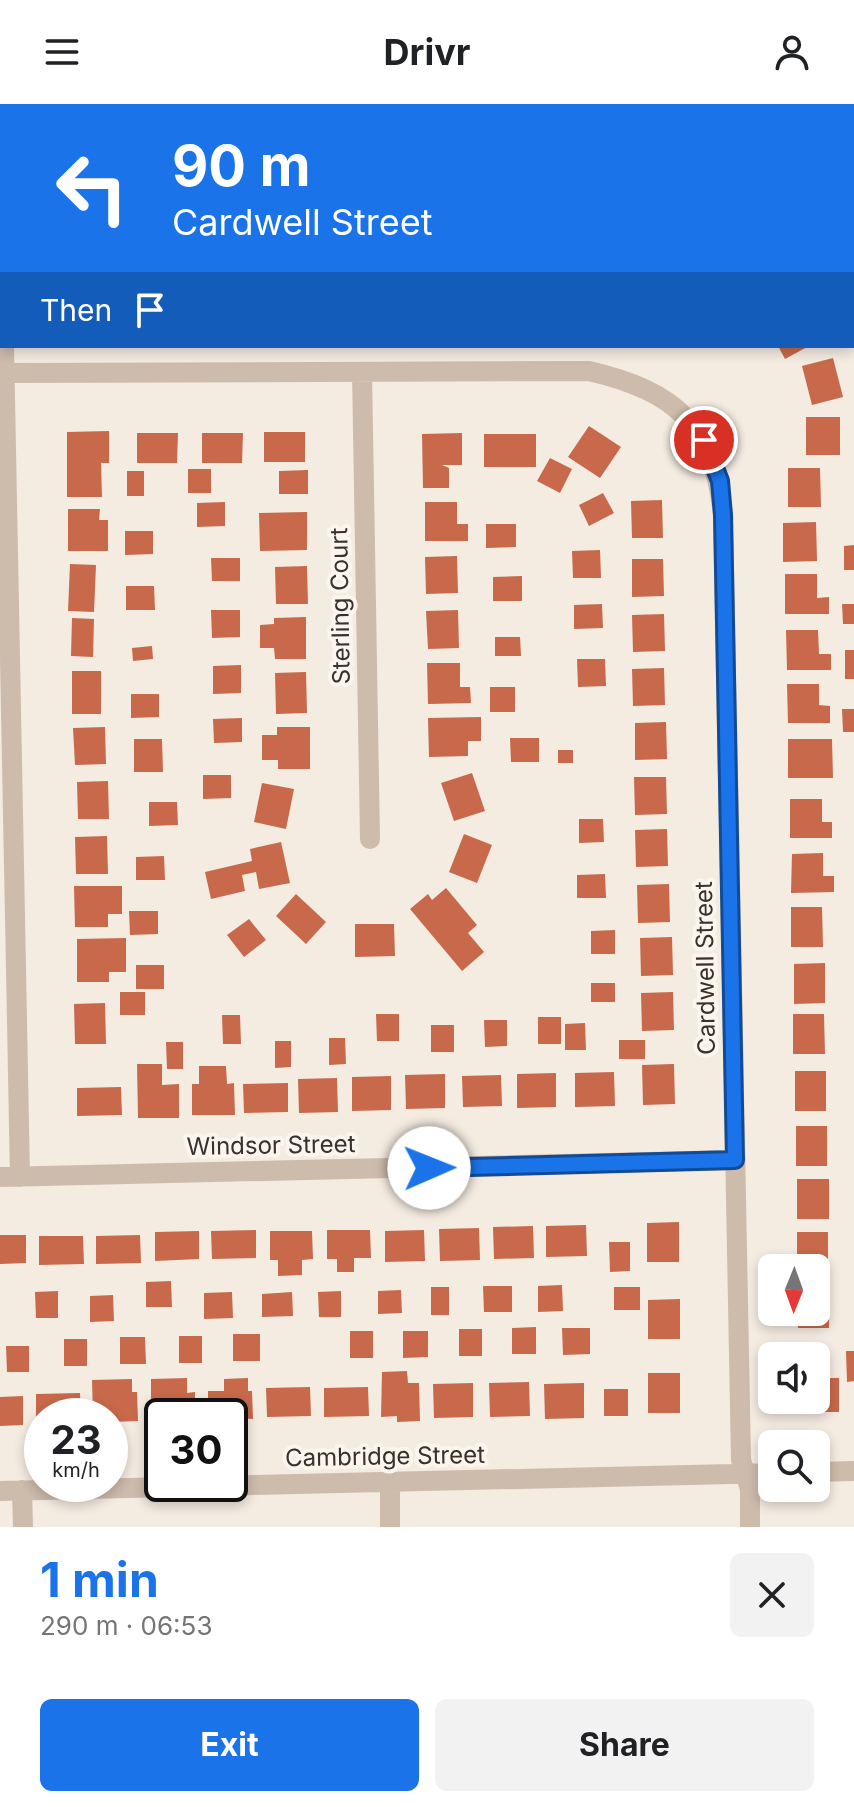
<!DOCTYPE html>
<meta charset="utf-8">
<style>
body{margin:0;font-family:Inter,sans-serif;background:#f2f2f2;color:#202124;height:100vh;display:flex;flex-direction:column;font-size:30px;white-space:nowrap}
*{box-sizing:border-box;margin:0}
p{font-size:26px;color:#757577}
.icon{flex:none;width:44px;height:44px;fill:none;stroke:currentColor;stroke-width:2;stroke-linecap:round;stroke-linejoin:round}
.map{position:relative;height:1423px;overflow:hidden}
.details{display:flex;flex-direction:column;background:#fff;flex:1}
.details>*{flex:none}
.hud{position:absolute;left:0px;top:0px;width:854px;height:244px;box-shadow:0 4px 12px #0003;background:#1a73e8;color:#fff;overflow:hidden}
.needle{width:52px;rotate:181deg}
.fabs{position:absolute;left:758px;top:1150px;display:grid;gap:16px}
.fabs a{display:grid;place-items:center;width:72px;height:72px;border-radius:12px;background:#fff;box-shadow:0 4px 12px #0003;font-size:40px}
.speed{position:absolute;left:24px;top:1294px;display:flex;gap:16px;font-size:40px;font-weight:700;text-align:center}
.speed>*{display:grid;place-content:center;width:104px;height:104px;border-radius:50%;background:#fff;box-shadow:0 4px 12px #0003;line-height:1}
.speed small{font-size:20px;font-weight:400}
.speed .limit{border:4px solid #111;border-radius:12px;background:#fff;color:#111}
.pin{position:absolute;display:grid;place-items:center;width:68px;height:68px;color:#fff;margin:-34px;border:4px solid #fff;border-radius:50%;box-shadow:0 2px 8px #0007}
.me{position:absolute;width:88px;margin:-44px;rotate:89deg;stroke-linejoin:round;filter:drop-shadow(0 0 6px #0008)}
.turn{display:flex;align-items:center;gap:28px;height:168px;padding:0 40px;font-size:36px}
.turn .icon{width:104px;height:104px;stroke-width:2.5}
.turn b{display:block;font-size:56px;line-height:68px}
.then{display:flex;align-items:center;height:76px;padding:0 40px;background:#0003;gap:16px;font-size:30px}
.round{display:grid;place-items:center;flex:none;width:84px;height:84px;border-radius:12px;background:#f2f2f2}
.headline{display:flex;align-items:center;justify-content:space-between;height:136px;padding:0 40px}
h1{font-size:48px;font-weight:700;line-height:60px;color:#1a73e8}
.action{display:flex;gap:16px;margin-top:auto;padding:16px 40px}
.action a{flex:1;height:92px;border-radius:12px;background:#1a73e8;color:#fff;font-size:32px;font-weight:700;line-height:92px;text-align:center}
.action a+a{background:#f2f2f2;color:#202124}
header{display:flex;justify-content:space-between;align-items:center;height:104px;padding:0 40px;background:#fff;font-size:36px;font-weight:700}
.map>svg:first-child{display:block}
</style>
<header><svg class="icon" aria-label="menu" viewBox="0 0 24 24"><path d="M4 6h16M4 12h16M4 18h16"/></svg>Drivr<svg class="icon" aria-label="person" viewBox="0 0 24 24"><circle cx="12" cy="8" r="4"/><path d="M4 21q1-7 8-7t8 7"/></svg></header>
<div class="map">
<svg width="854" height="1423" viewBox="0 0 854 1423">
<rect width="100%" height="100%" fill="#f4ebe1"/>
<path fill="#c8694b" d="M 778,242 L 809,242 L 785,255 Z
M 833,254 L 843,293 L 812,301 L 802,262 Z
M 806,313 L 840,313 L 840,351 L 806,351 Z
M 589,322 L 621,343 L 600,374 L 568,353 Z
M 109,327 L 109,359 L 101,359 L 102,393 L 67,393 L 67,328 Z
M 264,328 L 305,328 L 305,358 L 264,358 Z
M 137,329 L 178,329 L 177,359 L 137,359 Z
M 202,329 L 243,329 L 242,359 L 202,359 Z
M 462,329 L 462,361 L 442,361 L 449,364 L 449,384 L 423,384 L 422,330 Z
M 484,330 L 536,330 L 536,363 L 484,363 Z
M 550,354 L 572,365 L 560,389 L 537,377 Z
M 788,364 L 820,364 L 821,403 L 788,403 Z
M 188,365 L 211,365 L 211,389 L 188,389 Z
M 308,366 L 308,390 L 279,390 L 279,367 Z
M 127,367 L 144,367 L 144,392 L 127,392 Z
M 603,389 L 614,409 L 589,422 L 579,401 Z
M 662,396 L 663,434 L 632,434 L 631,397 Z
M 225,398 L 225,422 L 197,423 L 197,399 Z
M 425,398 L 457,398 L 457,420 L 468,420 L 468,437 L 425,437 Z
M 68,405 L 100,405 L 99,416 L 108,416 L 108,447 L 68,447 Z
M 307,408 L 307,446 L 260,447 L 259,409 Z
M 816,418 L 817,457 L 783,458 L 783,419 Z
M 486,420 L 516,420 L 516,443 L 486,444 Z
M 125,427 L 153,427 L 153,450 L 125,451 Z
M 854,441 L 854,466 L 844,466 L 844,442 Z
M 600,446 L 601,474 L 573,474 L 572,447 Z
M 457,452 L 458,489 L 426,490 L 425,453 Z
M 211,454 L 240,454 L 240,477 L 212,477 Z
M 632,455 L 663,455 L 664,492 L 632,493 Z
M 70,460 L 96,461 L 94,508 L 68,507 Z
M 307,462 L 308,500 L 276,500 L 275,463 Z
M 785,470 L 817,470 L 817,494 L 829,493 L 829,510 L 785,510 Z
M 522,472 L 522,497 L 493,497 L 493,473 Z
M 126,482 L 154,482 L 155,506 L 126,506 Z
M 602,500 L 603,524 L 574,525 L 574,501 Z
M 842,500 L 854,500 L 854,520 L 843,520 Z
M 211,506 L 240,506 L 240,533 L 212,534 Z
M 458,506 L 459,544 L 428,545 L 426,507 Z
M 664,510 L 665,547 L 633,548 L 632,511 Z
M 306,513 L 306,555 L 275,555 L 274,544 L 260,544 L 260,521 L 274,520 L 274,514 Z
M 72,514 L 94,515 L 93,553 L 71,552 Z
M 786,526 L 818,526 L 819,550 L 831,550 L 831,566 L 787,566 Z
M 495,533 L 520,533 L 521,552 L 495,552 Z
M 152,542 L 153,555 L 133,557 L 132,544 Z
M 845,546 L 854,546 L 854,575 L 845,575 Z
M 577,555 L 605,555 L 606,582 L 578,583 Z
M 427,559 L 460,559 L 460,583 L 470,583 L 471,599 L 428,600 Z
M 241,561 L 241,589 L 213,590 L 213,562 Z
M 664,564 L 665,601 L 633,602 L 632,565 Z
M 72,567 L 101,567 L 101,610 L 72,610 Z
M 306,568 L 307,609 L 276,610 L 275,569 Z
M 787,580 L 819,580 L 819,601 L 830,602 L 830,619 L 788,619 Z
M 490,583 L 515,583 L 515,608 L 490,608 Z
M 131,590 L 159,590 L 159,613 L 131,614 Z
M 842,605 L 854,605 L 854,628 L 843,628 Z
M 481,613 L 481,637 L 468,637 L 468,652 L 429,653 L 428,614 Z
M 242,614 L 242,638 L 214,639 L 213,615 Z
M 666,618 L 667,655 L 635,656 L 635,619 Z
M 105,623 L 106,660 L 75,661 L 73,624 Z
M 277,623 L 310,623 L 310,665 L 278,665 L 278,656 L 262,656 L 262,631 L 277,631 Z
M 510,634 L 539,634 L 539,658 L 511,658 Z
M 134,635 L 162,635 L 163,668 L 134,668 Z
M 788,635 L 832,635 L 833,674 L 788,674 Z
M 558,646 L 573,646 L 573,659 L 558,659 Z
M 472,669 L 485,707 L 454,717 L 441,679 Z
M 203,671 L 231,671 L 231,694 L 203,695 Z
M 634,673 L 666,673 L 667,710 L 635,711 Z
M 108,677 L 109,715 L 78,715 L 77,678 Z
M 262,679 L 294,685 L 286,725 L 254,718 Z
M 790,695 L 822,695 L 822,718 L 832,718 L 832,734 L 790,734 Z
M 149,698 L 177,698 L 178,721 L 149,722 Z
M 579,715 L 603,715 L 604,738 L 579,739 Z
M 667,725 L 668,762 L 636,763 L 635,726 Z
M 464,730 L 492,741 L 477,779 L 449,768 Z
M 107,732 L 108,770 L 76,770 L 75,733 Z
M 281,738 L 290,779 L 259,785 L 256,768 L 242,771 L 245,787 L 211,795 L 205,768 L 252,757 L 250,745 Z
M 823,749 L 823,772 L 834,772 L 834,788 L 791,789 L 792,750 Z
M 164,752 L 165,776 L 136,776 L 136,753 Z
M 605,770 L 606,794 L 577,794 L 577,771 Z
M 669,780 L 670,818 L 638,819 L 637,781 Z
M 74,782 L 122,782 L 122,810 L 108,810 L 108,823 L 75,823 Z
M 446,784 L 477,821 L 468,829 L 484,848 L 462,867 L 410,805 L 428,790 L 432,796 Z
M 296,790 L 326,818 L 306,840 L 276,812 Z
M 791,803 L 822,803 L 823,843 L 791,843 Z
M 129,807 L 158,807 L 158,830 L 130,831 Z
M 249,815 L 266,836 L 244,853 L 227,831 Z
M 355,820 L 394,820 L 395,852 L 355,853 Z
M 615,826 L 615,850 L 591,850 L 591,827 Z
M 672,833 L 673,871 L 641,872 L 640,834 Z
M 126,834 L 126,868 L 109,868 L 109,878 L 77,878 L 77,835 Z
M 825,859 L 825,899 L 794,900 L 794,860 Z
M 136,861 L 164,861 L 164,885 L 136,885 Z
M 591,879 L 615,879 L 615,898 L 591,898 Z
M 120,888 L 145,888 L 145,911 L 120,911 Z
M 673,888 L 674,926 L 642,927 L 641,889 Z
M 105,899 L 106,940 L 75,940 L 74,900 Z
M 376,910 L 399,910 L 399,937 L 377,937 Z
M 793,910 L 824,910 L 825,950 L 793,950 Z
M 222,911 L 240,911 L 241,940 L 223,940 Z
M 538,913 L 561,913 L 561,940 L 538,940 Z
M 484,916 L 507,916 L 507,942 L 485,943 Z
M 585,919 L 586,946 L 565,946 L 565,920 Z
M 431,921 L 454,921 L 454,948 L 431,948 Z
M 329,934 L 345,934 L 346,960 L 329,961 Z
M 619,936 L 645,936 L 645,955 L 619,955 Z
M 275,937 L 291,937 L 291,963 L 275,964 Z
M 166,938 L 183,938 L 183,965 L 167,965 Z
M 137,960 L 162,960 L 162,981 L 179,980 L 179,1014 L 138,1014 Z
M 674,960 L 675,1000 L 643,1001 L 642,961 Z
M 199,962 L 226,962 L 227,980 L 234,979 L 235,1011 L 192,1011 L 192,980 L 199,980 Z
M 795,967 L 826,967 L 826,1007 L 795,1007 Z
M 614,968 L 615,1002 L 575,1003 L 575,969 Z
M 556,969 L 556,1003 L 517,1004 L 517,970 Z
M 445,970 L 445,1004 L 406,1005 L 405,971 Z
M 501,971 L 502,1002 L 463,1003 L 462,972 Z
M 391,972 L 391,1006 L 352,1007 L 352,973 Z
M 337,974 L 338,1008 L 299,1009 L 298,975 Z
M 288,979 L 288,1008 L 244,1009 L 243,980 Z
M 121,983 L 122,1011 L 77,1012 L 77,984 Z
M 796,1022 L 827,1022 L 827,1062 L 796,1062 Z
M 797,1075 L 829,1075 L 829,1115 L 797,1115 Z
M 679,1118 L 679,1158 L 647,1158 L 647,1119 Z
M 586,1121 L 587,1152 L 546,1153 L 546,1122 Z
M 533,1122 L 534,1154 L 494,1155 L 493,1123 Z
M 479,1124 L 480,1156 L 440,1157 L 439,1125 Z
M 256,1126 L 256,1154 L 212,1155 L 211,1127 Z
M 327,1126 L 370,1126 L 371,1154 L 354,1154 L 354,1168 L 337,1168 L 337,1155 L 327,1155 Z
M 424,1126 L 425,1157 L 385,1158 L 385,1127 Z
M 199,1127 L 199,1155 L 155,1157 L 155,1128 Z
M 270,1127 L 312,1127 L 313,1155 L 302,1156 L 302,1171 L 278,1172 L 278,1156 L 270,1156 Z
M 797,1128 L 828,1128 L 828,1168 L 797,1164 Z
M 0,1131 L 26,1131 L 26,1159 L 0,1160 Z
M 140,1131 L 141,1159 L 96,1160 L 96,1132 Z
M 39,1132 L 83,1132 L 84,1160 L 39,1161 Z
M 609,1138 L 630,1138 L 630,1167 L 610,1168 Z
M 171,1177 L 172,1203 L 146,1203 L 146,1178 Z
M 562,1181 L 563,1207 L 538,1208 L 538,1182 Z
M 483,1182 L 512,1182 L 512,1208 L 484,1208 Z
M 431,1183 L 449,1183 L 449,1211 L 431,1211 Z
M 614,1183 L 640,1183 L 640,1206 L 614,1206 Z
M 816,1184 L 829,1184 L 829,1224 L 798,1224 L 797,1208 L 816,1208 Z
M 401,1186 L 402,1209 L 378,1210 L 378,1187 Z
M 58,1187 L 58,1214 L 36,1214 L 35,1188 Z
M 341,1187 L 341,1213 L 319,1213 L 318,1188 Z
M 232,1188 L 233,1214 L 204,1215 L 204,1189 Z
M 292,1188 L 293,1212 L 262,1213 L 262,1190 Z
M 113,1191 L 114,1217 L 90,1218 L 90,1192 Z
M 680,1195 L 680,1235 L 648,1235 L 648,1196 Z
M 536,1223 L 536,1250 L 512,1250 L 512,1224 Z
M 562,1224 L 590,1224 L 590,1250 L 563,1251 Z
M 459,1225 L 482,1225 L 482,1252 L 459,1252 Z
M 350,1227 L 373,1227 L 373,1254 L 350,1254 Z
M 403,1227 L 428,1227 L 428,1253 L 403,1254 Z
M 233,1230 L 260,1230 L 260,1257 L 233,1257 Z
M 179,1232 L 202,1232 L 202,1259 L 179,1259 Z
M 120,1233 L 145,1233 L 146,1260 L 120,1260 Z
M 64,1235 L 87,1235 L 87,1262 L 64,1262 Z
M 6,1242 L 29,1242 L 29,1268 L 7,1268 Z
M 846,1247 L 854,1247 L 854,1277 L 847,1278 Z
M 407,1267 L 408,1279 L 419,1279 L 420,1317 L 397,1318 L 397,1312 L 381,1313 L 382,1268 Z
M 648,1269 L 680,1269 L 680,1309 L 648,1309 Z
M 187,1274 L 187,1289 L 195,1288 L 195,1312 L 162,1312 L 162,1317 L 151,1318 L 151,1275 Z
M 248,1274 L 248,1287 L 252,1287 L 253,1315 L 208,1312 L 208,1287 L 224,1287 L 224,1275 Z
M 816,1274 L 839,1274 L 839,1308 L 799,1308 L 799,1296 L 816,1296 Z
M 132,1275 L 132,1288 L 137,1288 L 138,1317 L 110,1318 L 110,1312 L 93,1312 L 92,1276 Z
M 529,1278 L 530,1312 L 490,1313 L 489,1279 Z
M 473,1279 L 473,1313 L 434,1314 L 433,1280 Z
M 584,1279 L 584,1314 L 545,1315 L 544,1280 Z
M 310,1283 L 311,1312 L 267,1313 L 266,1284 Z
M 368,1283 L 369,1312 L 324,1313 L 324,1284 Z
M 604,1285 L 628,1285 L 628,1312 L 604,1312 Z
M 80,1289 L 81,1312 L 42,1312 L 42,1318 L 36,1318 L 36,1290 Z
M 23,1292 L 23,1321 L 0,1322 L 0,1293 Z"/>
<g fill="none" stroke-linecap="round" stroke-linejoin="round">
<path stroke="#cdbbac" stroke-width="20" d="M 1,0 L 2,89
M 4,242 L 20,1073
M 362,268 L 370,735
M 5,269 L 589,267 C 675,287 714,321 723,411 L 741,1356 L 750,1385 L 750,1423
M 0,1073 L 735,1056
M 816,1368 L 854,1367
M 390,1377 L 390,1423
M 22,1386 L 23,1423
M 0,1387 L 772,1369"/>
</g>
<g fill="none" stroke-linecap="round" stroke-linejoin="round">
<g stroke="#114b97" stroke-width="20">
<path id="route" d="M 429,1064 L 735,1056 L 723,411 L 720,377 L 704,336"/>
</g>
<use href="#route" stroke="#1a73e8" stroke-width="14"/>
</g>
<g text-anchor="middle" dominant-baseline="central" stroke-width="8" stroke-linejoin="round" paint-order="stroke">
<g font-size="24" fill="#3b302b" stroke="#fbf5ee">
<text transform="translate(340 502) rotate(-91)">Sterling Court</text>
<text transform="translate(705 864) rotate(-91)">Cardwell Street</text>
<text transform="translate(271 1041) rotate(-1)">Windsor Street</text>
<text transform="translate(385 1352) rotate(-1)">Cambridge Street</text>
</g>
</g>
</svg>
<div class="fabs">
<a><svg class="needle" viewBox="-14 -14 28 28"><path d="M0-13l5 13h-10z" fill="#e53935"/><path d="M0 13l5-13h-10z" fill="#757577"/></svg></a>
<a><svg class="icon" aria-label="sound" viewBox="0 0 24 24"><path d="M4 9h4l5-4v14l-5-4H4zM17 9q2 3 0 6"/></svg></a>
<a><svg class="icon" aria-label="search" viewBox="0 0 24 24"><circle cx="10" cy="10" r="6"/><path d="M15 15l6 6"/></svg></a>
</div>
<div class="speed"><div>23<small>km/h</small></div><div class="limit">30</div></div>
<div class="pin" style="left:704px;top:336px;background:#d93025"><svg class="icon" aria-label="arrive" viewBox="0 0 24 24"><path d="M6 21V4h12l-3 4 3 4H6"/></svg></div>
<svg class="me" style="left:429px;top:1064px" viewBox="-20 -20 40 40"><circle r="19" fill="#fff"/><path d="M0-13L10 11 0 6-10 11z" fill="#1a73e8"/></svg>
<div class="hud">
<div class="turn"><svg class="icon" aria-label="left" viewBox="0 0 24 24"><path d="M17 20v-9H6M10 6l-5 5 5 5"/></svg><div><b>90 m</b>Cardwell Street</div></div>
<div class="then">Then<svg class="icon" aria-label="arrive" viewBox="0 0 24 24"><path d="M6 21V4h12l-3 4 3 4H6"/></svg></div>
</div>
</div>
<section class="details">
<div class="headline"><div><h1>1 min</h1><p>290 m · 06:53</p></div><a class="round"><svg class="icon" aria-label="close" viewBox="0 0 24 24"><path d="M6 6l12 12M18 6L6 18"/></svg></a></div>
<div class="action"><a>Exit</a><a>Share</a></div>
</section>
